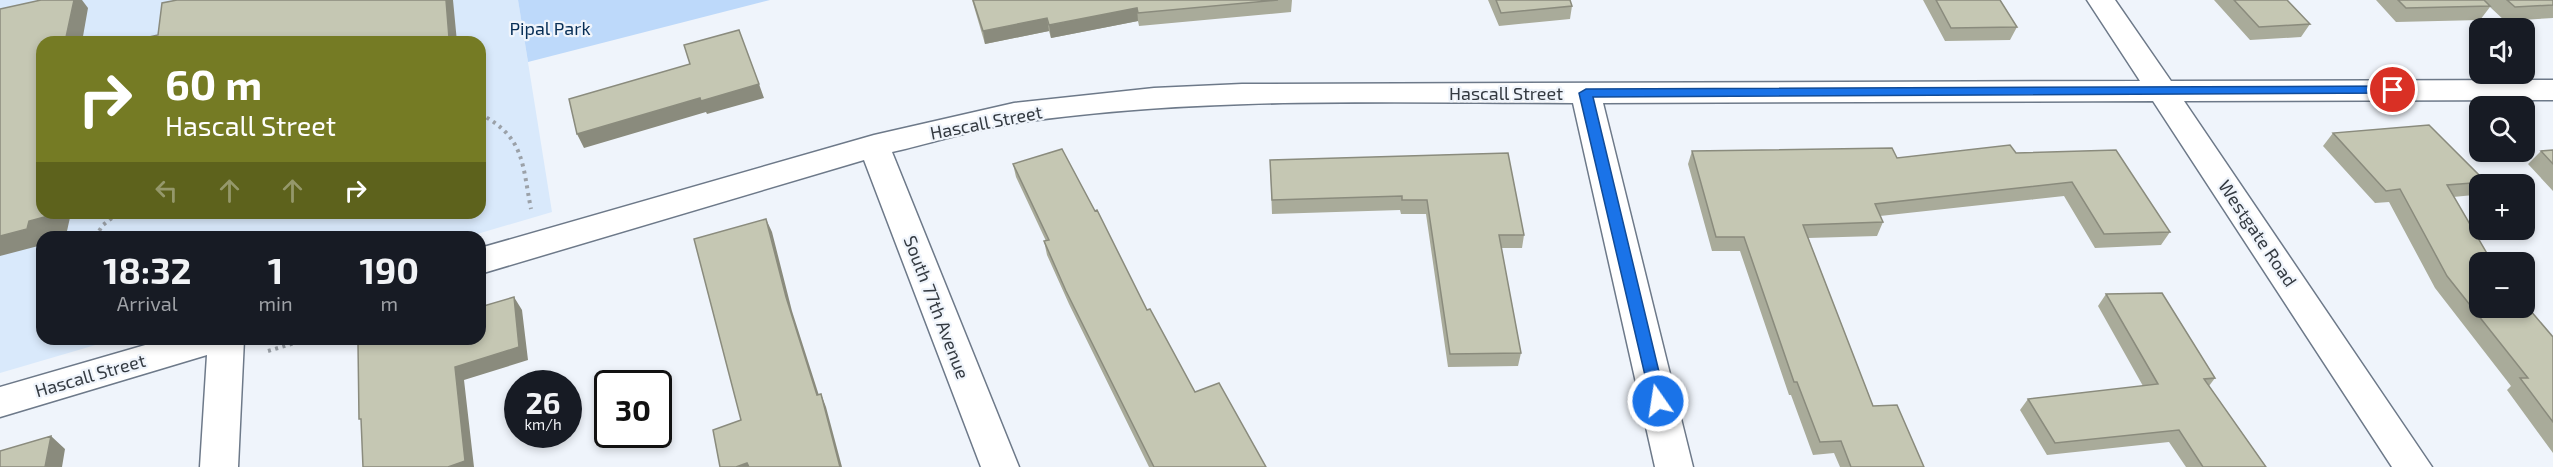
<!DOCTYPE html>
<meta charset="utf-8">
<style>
body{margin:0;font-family:"Exo 2",sans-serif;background:#20242c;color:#f1f3f6;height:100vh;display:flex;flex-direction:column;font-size:22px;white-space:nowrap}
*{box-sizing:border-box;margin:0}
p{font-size:20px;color:#9ea1a6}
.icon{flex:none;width:33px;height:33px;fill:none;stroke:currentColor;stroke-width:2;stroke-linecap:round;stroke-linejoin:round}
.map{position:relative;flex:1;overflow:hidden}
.details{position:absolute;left:36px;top:231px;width:450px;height:114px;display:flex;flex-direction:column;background:#171b24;border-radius:18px;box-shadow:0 3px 9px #0003}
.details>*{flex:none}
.guide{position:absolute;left:36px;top:36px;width:450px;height:183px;border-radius:18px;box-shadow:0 3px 9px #0003;background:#757b24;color:#fff;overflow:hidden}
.controls{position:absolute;left:2469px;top:18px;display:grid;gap:12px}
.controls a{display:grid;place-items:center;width:66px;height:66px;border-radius:12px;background:#171b24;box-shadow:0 3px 9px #0003;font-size:30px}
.speed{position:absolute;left:504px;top:370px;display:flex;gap:12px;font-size:30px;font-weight:700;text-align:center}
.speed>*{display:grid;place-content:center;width:78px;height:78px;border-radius:50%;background:#171b24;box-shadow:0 3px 9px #0003;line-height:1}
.speed small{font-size:15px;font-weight:400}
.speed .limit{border:3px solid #111;border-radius:9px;background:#fff;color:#111}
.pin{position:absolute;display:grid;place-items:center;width:51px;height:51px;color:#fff;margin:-26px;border:3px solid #fff;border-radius:50%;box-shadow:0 2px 6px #0007}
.me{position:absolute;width:66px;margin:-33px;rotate:347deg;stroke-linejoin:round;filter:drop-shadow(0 0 4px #0008)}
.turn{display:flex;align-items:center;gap:21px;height:126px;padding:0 30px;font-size:27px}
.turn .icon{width:78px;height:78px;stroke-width:2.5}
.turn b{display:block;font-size:42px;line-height:51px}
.lanes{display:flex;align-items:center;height:57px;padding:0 30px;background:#0003;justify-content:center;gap:30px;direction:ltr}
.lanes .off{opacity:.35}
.eta{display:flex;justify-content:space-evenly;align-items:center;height:102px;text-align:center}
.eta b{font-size:36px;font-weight:700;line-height:42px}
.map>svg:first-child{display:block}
</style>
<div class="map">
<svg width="2553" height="467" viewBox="0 0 2553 467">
<rect width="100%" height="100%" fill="#eff4fb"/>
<path fill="#d9e9fb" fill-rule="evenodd" d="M 0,0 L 518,0 L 552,212 L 467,237 L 42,237 L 42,339 L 116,339 L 0,373 ZM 42,42 L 480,42 L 480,213 L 42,213 Z"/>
<path fill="#bdd9fa" d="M 518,0 L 770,0 L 528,62 Z"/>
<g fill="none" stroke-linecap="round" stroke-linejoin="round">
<g stroke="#6d7989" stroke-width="3">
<path id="minor" d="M 2087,0 L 2115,0 L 2171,81 L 2553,80 L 2553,100 L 2184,101 L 2432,467 L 2392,467 L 2153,101 L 1603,103 L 1693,467 L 1655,467 L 1573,103 C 1388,103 1200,96 1016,123 C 974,129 933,143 892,152 L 1019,467 L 981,467 L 864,160 L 480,274 L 480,248 L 874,135 L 1014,103 L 1154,88 L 1242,84 L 2140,81 Z
M 166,339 L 244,339 L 238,467 L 200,467 L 207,355 L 0,417 L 0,387 Z"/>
</g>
<path stroke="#9ba1a8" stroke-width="4" stroke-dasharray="3 4.5" stroke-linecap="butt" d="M 480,114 C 525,137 522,164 531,209
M 95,237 L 103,225 L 118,213
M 268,351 L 308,339"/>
<use href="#minor" fill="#fff" fill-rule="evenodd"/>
</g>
<path fill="#a9ab9a" d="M 972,0 L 1292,0 L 1291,12 L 1139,26 L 1138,21 L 1051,38 L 1049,31 L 985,44 Z
M 1488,0 L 1570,0 L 1572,6 L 1570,19 L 1499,26 Z
M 1923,0 L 2000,0 L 2017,27 L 2010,40 L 1945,41 Z
M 2214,0 L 2287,0 L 2310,24 L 2301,37 L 2250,40 Z
M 2376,0 L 2553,0 L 2553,18 L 2505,21 L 2490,7 L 2480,20 L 2396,22 Z
M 2333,133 L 2486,182 L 2484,184 L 2480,184 L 2480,189 L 2474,195 L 2453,197 L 2480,262 L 2553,337 L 2553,453 L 2507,390 L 2511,386 L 2435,288 L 2389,202 L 2375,203 L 2323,146 Z
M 2553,150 L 2553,191 L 2528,164 L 2541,151 Z
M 1692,151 L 1897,158 L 2016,153 L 2170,232 L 2161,245 L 2095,248 L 2064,196 L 1880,216 L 1883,222 L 1877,236 L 1808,238 L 1873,406 L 1924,467 L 1840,467 L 1834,453 L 1813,455 L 1791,395 L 1789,395 L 1740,251 L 1712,251 L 1688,164 Z
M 1508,153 L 1524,235 L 1522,248 L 1501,248 L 1521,353 L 1518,366 L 1448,367 L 1426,214 L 1401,214 L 1400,210 L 1272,214 L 1270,160 Z
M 1013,164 L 1147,310 L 1195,392 L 1266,467 L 1149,467 L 1069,304 L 1047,255 L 1044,241 L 1046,241 L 1016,177 Z
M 2106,294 L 2215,378 L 2209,386 L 2266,467 L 2186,467 L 2169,442 L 2047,455 L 2020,410 L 2028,399 L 2143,386 L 2098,306 Z"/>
<path fill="#8a8b7d" d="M 74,0 L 82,0 L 88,8 L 82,42 L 65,42 Z
M 446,0 L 453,0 L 457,42 L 432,42 Z
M 1137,8 L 1138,21 L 1051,38 L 1049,25 Z
M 1047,18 L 1049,31 L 985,44 L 983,31 Z
M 759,84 L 764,98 L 707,114 L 706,112 L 584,148 L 577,134 L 700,98 Z
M 53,213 L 71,213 L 67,231 L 47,237 L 42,237 L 42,245 L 0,256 L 0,236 L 29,221 Z
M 766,219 L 772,232 L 792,311 L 823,408 L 817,395 L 786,297 Z
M 514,297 L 522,310 L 528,360 L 464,380 L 474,467 L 448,467 L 455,367 Z
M 821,394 L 826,407 L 842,467 L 840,467 Z
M 51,436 L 65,449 L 62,467 L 45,467 Z
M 747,463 L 749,467 L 736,467 Z"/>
<path fill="#c5c7b3" stroke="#8a8b7d" stroke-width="1.5" d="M 41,0 L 74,0 L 65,42 L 42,42 L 42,213 L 53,213 L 52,215 L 29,221 L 27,229 L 0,236 L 0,9 Z
M 177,0 L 446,0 L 449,38 L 432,42 L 127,42 L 158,35 L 162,3 Z
M 973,0 L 1278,0 L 1138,13 L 1137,8 L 1049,25 L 1047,18 L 983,31 Z
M 1496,0 L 1570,0 L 1572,6 L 1501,13 Z
M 1936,0 L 2000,0 L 2017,27 L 1951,28 Z
M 2234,0 L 2287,0 L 2310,24 L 2259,27 Z
M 2398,0 L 2484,0 L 2490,6 L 2406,8 Z
M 2507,0 L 2553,0 L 2553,5 L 2515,7 Z
M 739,30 L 759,84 L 701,101 L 700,98 L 577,134 L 569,99 L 690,64 L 684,45 Z
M 2429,125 L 2486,182 L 2447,185 L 2492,262 L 2480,262 L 2480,308 L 2524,308 L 2524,303 L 2553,337 L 2553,422 L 2520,378 L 2528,378 L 2447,276 L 2400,189 L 2386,191 L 2333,133 Z
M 2010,145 L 2016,153 L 2116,150 L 2170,232 L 2104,234 L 2072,182 L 1875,204 L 1883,222 L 1803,225 L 1873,406 L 1897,405 L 1924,467 L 1851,467 L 1841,441 L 1820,442 L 1797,382 L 1794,382 L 1744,237 L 1716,237 L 1692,151 L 1892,148 L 1897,158 Z
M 1062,149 L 1095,211 L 1097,210 L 1147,310 L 1150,309 L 1195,392 L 1219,383 L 1266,467 L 1154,467 L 1066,291 L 1044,241 L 1049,240 L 1013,164 Z
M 2553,150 L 2553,164 L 2541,151 Z
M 1508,153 L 1524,235 L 1499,235 L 1521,353 L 1450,354 L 1427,200 L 1402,200 L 1402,196 L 1272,200 L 1270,160 Z
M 766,219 L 786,297 L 817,395 L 821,394 L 840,467 L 749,467 L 747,463 L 736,467 L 720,467 L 713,430 L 741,420 L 694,239 Z
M 2162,293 L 2215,378 L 2204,379 L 2266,467 L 2203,467 L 2179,430 L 2055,443 L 2028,399 L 2158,384 L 2106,294 Z
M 514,297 L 519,347 L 455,367 L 465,461 L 448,467 L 363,467 L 361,419 L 359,419 L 358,344 L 374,339 L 480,339 L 480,307 Z
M 51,436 L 45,467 L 0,467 L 0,451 Z"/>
<path fill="#1a73e8" stroke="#114b97" stroke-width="1.5" d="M 2393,86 L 2399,90 L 2397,93 L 1593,97 L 1666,401 L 1658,407 L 1651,401 L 1579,93 L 1586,89 Z"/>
<g text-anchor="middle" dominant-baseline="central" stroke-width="4.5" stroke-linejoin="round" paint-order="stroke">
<g font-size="18" fill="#062d55" stroke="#eff4fb">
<text x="550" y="28">Pipal Park</text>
</g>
<g font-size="18" fill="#343a41" stroke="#eff4fb">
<text x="1506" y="93">Hascall Street</text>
<text transform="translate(986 122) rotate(-11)">Hascall Street</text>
<text transform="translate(2258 233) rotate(56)">Westgate Road</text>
<text transform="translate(937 307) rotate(69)">South 77th Avenue</text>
<text transform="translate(90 375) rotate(-16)">Hascall Street</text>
</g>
</g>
</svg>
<div class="controls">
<a><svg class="icon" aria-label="sound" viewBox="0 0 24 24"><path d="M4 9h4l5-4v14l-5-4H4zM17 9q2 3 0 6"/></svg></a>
<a><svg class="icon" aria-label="search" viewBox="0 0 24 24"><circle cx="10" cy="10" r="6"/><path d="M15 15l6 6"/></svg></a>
<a>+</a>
<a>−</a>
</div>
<div class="speed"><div>26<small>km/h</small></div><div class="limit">30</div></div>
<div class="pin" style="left:2393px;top:90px;background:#d93025"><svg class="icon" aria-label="arrive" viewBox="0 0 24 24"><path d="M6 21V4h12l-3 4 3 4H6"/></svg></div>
<svg class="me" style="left:1658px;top:401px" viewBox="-20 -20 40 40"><circle r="17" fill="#1a73e8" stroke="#fff" stroke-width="3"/><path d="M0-11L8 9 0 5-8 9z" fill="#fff"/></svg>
<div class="guide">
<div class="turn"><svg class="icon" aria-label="right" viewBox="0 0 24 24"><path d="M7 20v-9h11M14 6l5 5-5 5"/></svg><div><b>60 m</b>Hascall Street</div></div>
<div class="lanes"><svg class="icon off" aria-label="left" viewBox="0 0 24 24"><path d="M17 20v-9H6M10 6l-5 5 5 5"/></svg><svg class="icon off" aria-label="ahead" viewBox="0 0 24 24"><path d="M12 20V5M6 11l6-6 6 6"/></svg><svg class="icon off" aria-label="ahead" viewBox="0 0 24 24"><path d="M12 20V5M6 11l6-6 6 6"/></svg><svg class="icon" aria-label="right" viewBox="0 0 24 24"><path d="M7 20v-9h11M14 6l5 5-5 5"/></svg></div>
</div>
<section class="details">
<div class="eta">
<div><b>18:32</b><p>Arrival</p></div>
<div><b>1</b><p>min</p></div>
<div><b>190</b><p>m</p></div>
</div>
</section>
</div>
